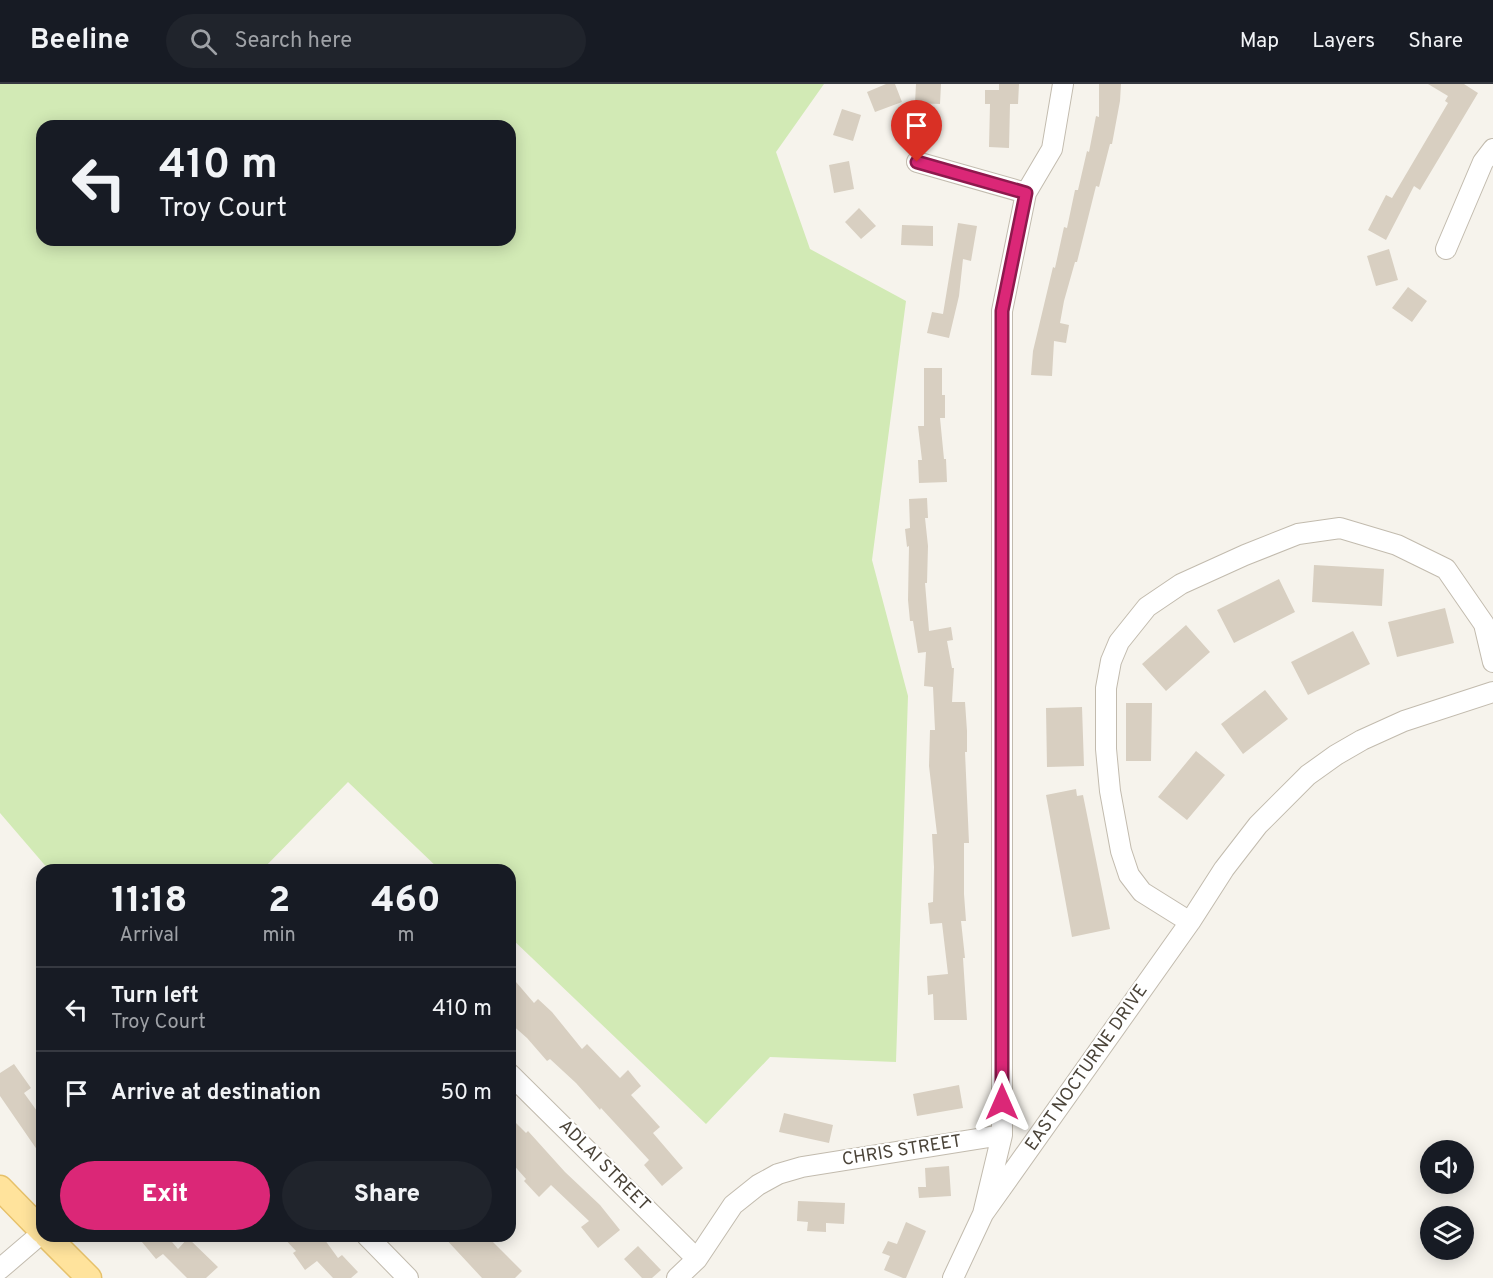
<!DOCTYPE html>
<style>
body{margin:0;font-family:Overpass,sans-serif;background:#20242c;color:#f1f3f6;height:100vh;display:flex;flex-direction:column;font-size:22px;white-space:nowrap}
*{box-sizing:border-box;margin:0}
p{font-size:20px;color:#9ea1a6}
.icon{flex:none;width:33px;height:33px;fill:none;stroke:currentColor;stroke-width:2;stroke-linecap:round;stroke-linejoin:round}
.map{position:relative;flex:1;overflow:hidden}
.panel{position:absolute;left:36px;top:780px;width:480px;height:378px;display:flex;flex-direction:column;background:#171b24;border-radius:18px;box-shadow:0 3px 15px #0003}
.panel>*{flex:none}
.top-card{position:absolute;left:36px;top:36px;width:480px;height:126px;border-radius:18px;box-shadow:0 3px 15px #0003;background:#171b24;color:#f1f3f6;overflow:hidden}
.tools{position:absolute;left:1420px;top:1056px;display:grid;gap:12px}
.tools a{display:grid;place-items:center;width:54px;height:54px;border-radius:50%;background:#171b24;box-shadow:0 3px 15px #0003;font-size:30px}
.pin{position:absolute;display:grid;place-items:center;width:51px;height:51px;color:#fff;margin:-62px -26px;border-radius:50% 50% 50% 0;rotate:-45deg;box-shadow:0 0 6px #0007}
.pin .icon{rotate:45deg}
.me{position:absolute;width:66px;margin:-33px;rotate:0deg;stroke-linejoin:round;filter:drop-shadow(0 0 4px #0008)}
.turn{display:flex;align-items:center;gap:21px;height:126px;padding:0 24px;font-size:27px}
.turn .icon{width:78px;height:78px;stroke-width:2.5}
.turn b{display:block;font-size:42px;line-height:51px}
.eta{display:flex;justify-content:space-evenly;align-items:center;height:102px;text-align:center}
.eta b{font-size:36px;font-weight:800;line-height:42px}
.primary-button{display:flex;gap:12px;margin-top:auto;padding:12px 24px}
.primary-button a{flex:1;height:69px;border-radius:36px;background:#db2777;color:#fff;font-size:24px;font-weight:800;line-height:69px;text-align:center}
.primary-button a+a{background:#20242c;color:#f1f3f6}
ul{padding:0;list-style:none}
li{display:flex;align-items:center;gap:18px;height:84px;padding:0 24px;border-top:2px solid #363941}
li div{flex:1}
li b{display:block;font-size:22px}
li em{font-style:normal}
header{display:flex;align-items:center;gap:36px;box-sizing:border-box;height:84px;padding:0 30px;background:#171b24;border-bottom:2px solid #363941}
header strong{font-size:28px}
nav{display:flex;gap:33px;margin-inline-start:auto;font-size:21px}
.search{width:420px;height:54px;background:#20242c;display:flex;align-items:center;gap:15px;box-sizing:border-box;padding:0 21px;border-radius:33px;color:#9ea1a6;font-size:22px}
.map>svg:first-child{display:block}
</style>
<header>
<strong>Beeline</strong>
<div class="search"><svg class="icon" aria-label="search" viewBox="0 0 24 24"><circle cx="10" cy="10" r="6"/><path d="M15 15l6 6"/></svg>Search here</div>
<nav><a>Map</a><a>Layers</a><a>Share</a></nav>
</header>
<div class="map">
<svg width="1493" height="1194" viewBox="0 0 1493 1194">
<rect width="100%" height="100%" fill="#f6f3ec"/>
<path fill="#d2eab5" fill-rule="evenodd" d="M 0,0 L 824,0 L 776,68 L 810,165 L 906,217 L 872,476 L 908,612 L 896,978 L 770,973 L 706,1040 L 510,853 L 510,786 L 440,786 L 348,698 L 262,786 L 49,786 L 0,729 ZM 42,42 L 510,42 L 510,156 L 42,156 Z"/>
<path fill="#d8cfc1" d="M 886,0 L 895,0 L 902,18 L 875,28 L 867,8 Z
M 916,0 L 941,0 L 940,20 L 915,19 Z
M 999,0 L 1019,0 L 1018,20 L 1010,20 L 1009,64 L 989,63 L 990,20 L 985,20 L 985,6 L 999,6 Z
M 1099,0 L 1121,0 L 1120,17 L 1112,60 L 1110,60 L 1099,103 L 1096,102 L 1077,178 L 1075,178 L 1064,217 L 1060,239 L 1069,241 L 1066,259 L 1054,257 L 1052,292 L 1031,291 L 1033,267 L 1053,183 L 1055,184 L 1064,143 L 1067,144 L 1075,106 L 1078,106 L 1087,67 L 1089,68 L 1096,32 L 1099,33 Z
M 1428,0 L 1464,0 L 1478,9 L 1420,106 L 1414,102 L 1386,156 L 1368,146 L 1386,111 L 1392,114 L 1448,19 L 1445,17 L 1448,12 Z
M 842,25 L 861,31 L 853,57 L 833,51 Z
M 849,77 L 854,105 L 834,109 L 829,81 Z
M 859,124 L 876,142 L 861,155 L 845,138 Z
M 958,139 L 977,142 L 971,177 L 963,175 L 959,212 L 949,254 L 927,249 L 932,228 L 943,230 Z
M 902,141 L 933,142 L 933,162 L 901,161 Z
M 1389,165 L 1398,196 L 1376,202 L 1367,172 Z
M 1408,203 L 1427,217 L 1412,238 L 1392,224 Z
M 924,284 L 942,284 L 942,311 L 945,311 L 945,334 L 940,334 L 944,375 L 946,375 L 947,398 L 919,399 L 918,376 L 922,376 L 918,342 L 924,342 Z
M 927,414 L 928,434 L 925,434 L 928,462 L 927,499 L 925,499 L 929,547 L 951,543 L 953,556 L 947,557 L 952,584 L 954,584 L 952,618 L 965,618 L 967,647 L 967,668 L 965,668 L 969,759 L 964,759 L 964,810 L 966,837 L 961,837 L 965,874 L 963,874 L 967,936 L 934,936 L 933,910 L 928,911 L 927,892 L 948,890 L 942,839 L 930,840 L 928,819 L 933,818 L 934,783 L 932,750 L 937,750 L 929,682 L 930,646 L 935,646 L 933,603 L 924,602 L 926,568 L 918,569 L 913,537 L 910,537 L 908,516 L 909,462 L 907,463 L 905,445 L 910,444 L 909,415 Z
M 1314,481 L 1384,485 L 1382,522 L 1312,518 Z
M 1279,495 L 1295,528 L 1234,559 L 1217,526 Z
M 1445,524 L 1454,559 L 1397,573 L 1388,538 Z
M 1186,541 L 1210,568 L 1166,607 L 1142,580 Z
M 1353,547 L 1370,580 L 1308,611 L 1291,578 Z
M 1265,606 L 1288,635 L 1243,670 L 1221,640 Z
M 1126,619 L 1152,619 L 1151,677 L 1126,677 Z
M 1082,623 L 1084,682 L 1047,683 L 1046,624 Z
M 1196,667 L 1225,691 L 1187,736 L 1158,713 Z
M 1076,705 L 1077,712 L 1083,711 L 1110,845 L 1072,853 L 1046,711 Z
M 510,891 L 534,919 L 538,915 L 552,928 L 582,965 L 587,960 L 620,994 L 628,986 L 641,1002 L 631,1011 L 660,1043 L 653,1049 L 683,1084 L 662,1102 L 644,1081 L 649,1076 L 601,1024 L 600,1026 L 576,999 L 550,975 L 547,977 L 527,954 L 510,939 Z
M 14,980 L 31,1004 L 24,1009 L 42,1034 L 42,1073 L 0,1012 L 0,989 Z
M 959,1001 L 963,1024 L 917,1032 L 913,1010 Z
M 784,1029 L 833,1041 L 829,1059 L 779,1048 Z
M 510,1033 L 526,1049 L 528,1047 L 565,1088 L 600,1121 L 620,1146 L 598,1164 L 581,1143 L 589,1137 L 551,1101 L 539,1113 L 524,1097 L 526,1095 L 510,1077 Z
M 949,1082 L 951,1112 L 919,1114 L 918,1103 L 926,1103 L 925,1084 Z
M 798,1117 L 845,1119 L 844,1140 L 826,1139 L 826,1148 L 807,1147 L 808,1138 L 797,1137 Z
M 906,1138 L 926,1147 L 906,1194 L 903,1194 L 884,1186 L 890,1172 L 882,1169 L 888,1157 L 897,1160 Z
M 137,1152 L 167,1152 L 178,1165 L 188,1154 L 218,1183 L 206,1194 L 187,1194 L 163,1170 L 156,1175 Z
M 282,1152 L 322,1152 L 338,1174 L 342,1171 L 358,1188 L 351,1194 L 333,1194 L 317,1177 L 305,1186 L 293,1169 L 296,1167 Z
M 443,1152 L 487,1152 L 522,1187 L 515,1194 L 482,1194 Z
M 638,1162 L 661,1186 L 652,1194 L 642,1194 L 624,1175 Z"/>
<g fill="none" stroke-linecap="round" stroke-linejoin="round">
<g stroke="#c2bbae" stroke-width="22">
<path id="minor" d="M 917,78 L 1026,109
M 1446,165 L 1483,78 L 1493,65
M 1190,838 L 1142,808 L 1129,791 L 1121,767 L 1110,707 L 1106,665 L 1106,604 L 1111,577 L 1119,558 L 1147,523 L 1181,500 L 1245,471 L 1298,450 L 1340,444 L 1397,461 L 1446,485 L 1484,540 L 1493,578
M 510,990 L 697,1175
M 983,1130 L 1002,1051 L 1002,227 L 1026,109 L 1052,65 L 1063,0
M 367,1152 L 408,1194
M 0,1185 L 42,1149
M 677,1194 L 697,1175 L 733,1121 L 758,1101 L 778,1090 L 802,1083 L 1002,1051
M 953,1194 L 983,1130 L 1190,838 L 1224,785 L 1258,741 L 1308,691 L 1336,671 L 1362,656 L 1404,637 L 1493,608"/>
</g>
<g stroke="#e6c16a" stroke-width="27">
<path id="major" d="M 0,1104 L 42,1147
M 47,1152 L 89,1194"/>
</g>
<use href="#minor" stroke="#fff" stroke-width="20"/>
<use href="#major" stroke="#ffe39c" stroke-width="24"/>
</g>
<g fill="none" stroke-linecap="round" stroke-linejoin="round">
<g stroke="#8e194d" stroke-width="15">
<path id="route" d="M 917,78 L 1026,109 L 1002,227 L 1002,1018"/>
</g>
<use href="#route" stroke="#db2777" stroke-width="10"/>
</g>
<g text-anchor="middle" dominant-baseline="central" stroke-width="4.5" stroke-linejoin="round" paint-order="stroke">
<g font-size="18" fill="#4b4439" stroke="#fff">
<text transform="translate(1087 984) rotate(-55)">EAST NOCTURNE DRIVE</text>
<text transform="translate(902 1067) rotate(-9)">CHRIS STREET</text>
<text transform="translate(604 1082) rotate(45)">ADLAI STREET</text>
</g>
</g>
</svg>
<div class="tools">
<a><svg class="icon" aria-label="sound" viewBox="0 0 24 24"><path d="M4 9h4l5-4v14l-5-4H4zM17 9q2 3 0 6"/></svg></a>
<a><svg class="icon" aria-label="layers" viewBox="0 0 24 24"><path d="M12 4l9 5-9 5-9-5zM3 14l9 5 9-5"/></svg></a>
</div>
<div class="pin" style="left:917px;top:78px;background:#d93025"><svg class="icon" aria-label="arrive" viewBox="0 0 24 24"><path d="M6 21V4h12l-3 4 3 4H6"/></svg></div>
<svg class="me" style="left:1002px;top:1018px" viewBox="-20 -20 40 40"><path d="M0-17L14 15 0 8-14 15z" fill="#db2777" stroke="#fff" stroke-width="4"/></svg>
<div class="top-card">
<div class="turn"><svg class="icon" aria-label="left" viewBox="0 0 24 24"><path d="M17 20v-9H6M10 6l-5 5 5 5"/></svg><div><b>410 m</b>Troy Court</div></div>
</div>
<section class="panel">
<div class="eta">
<div><b>11:18</b><p>Arrival</p></div>
<div><b>2</b><p>min</p></div>
<div><b>460</b><p>m</p></div>
</div>
<ul>
<li><svg class="icon" aria-label="left" viewBox="0 0 24 24"><path d="M17 20v-9H6M10 6l-5 5 5 5"/></svg><div><b>Turn left</b><p>Troy Court</p></div><em>410 m</em></li>
<li><svg class="icon" aria-label="arrive" viewBox="0 0 24 24"><path d="M6 21V4h12l-3 4 3 4H6"/></svg><div><b>Arrive at destination</b></div><em>50 m</em></li>
</ul>
<div class="primary-button"><a>Exit</a><a>Share</a></div>
</section>
</div>
